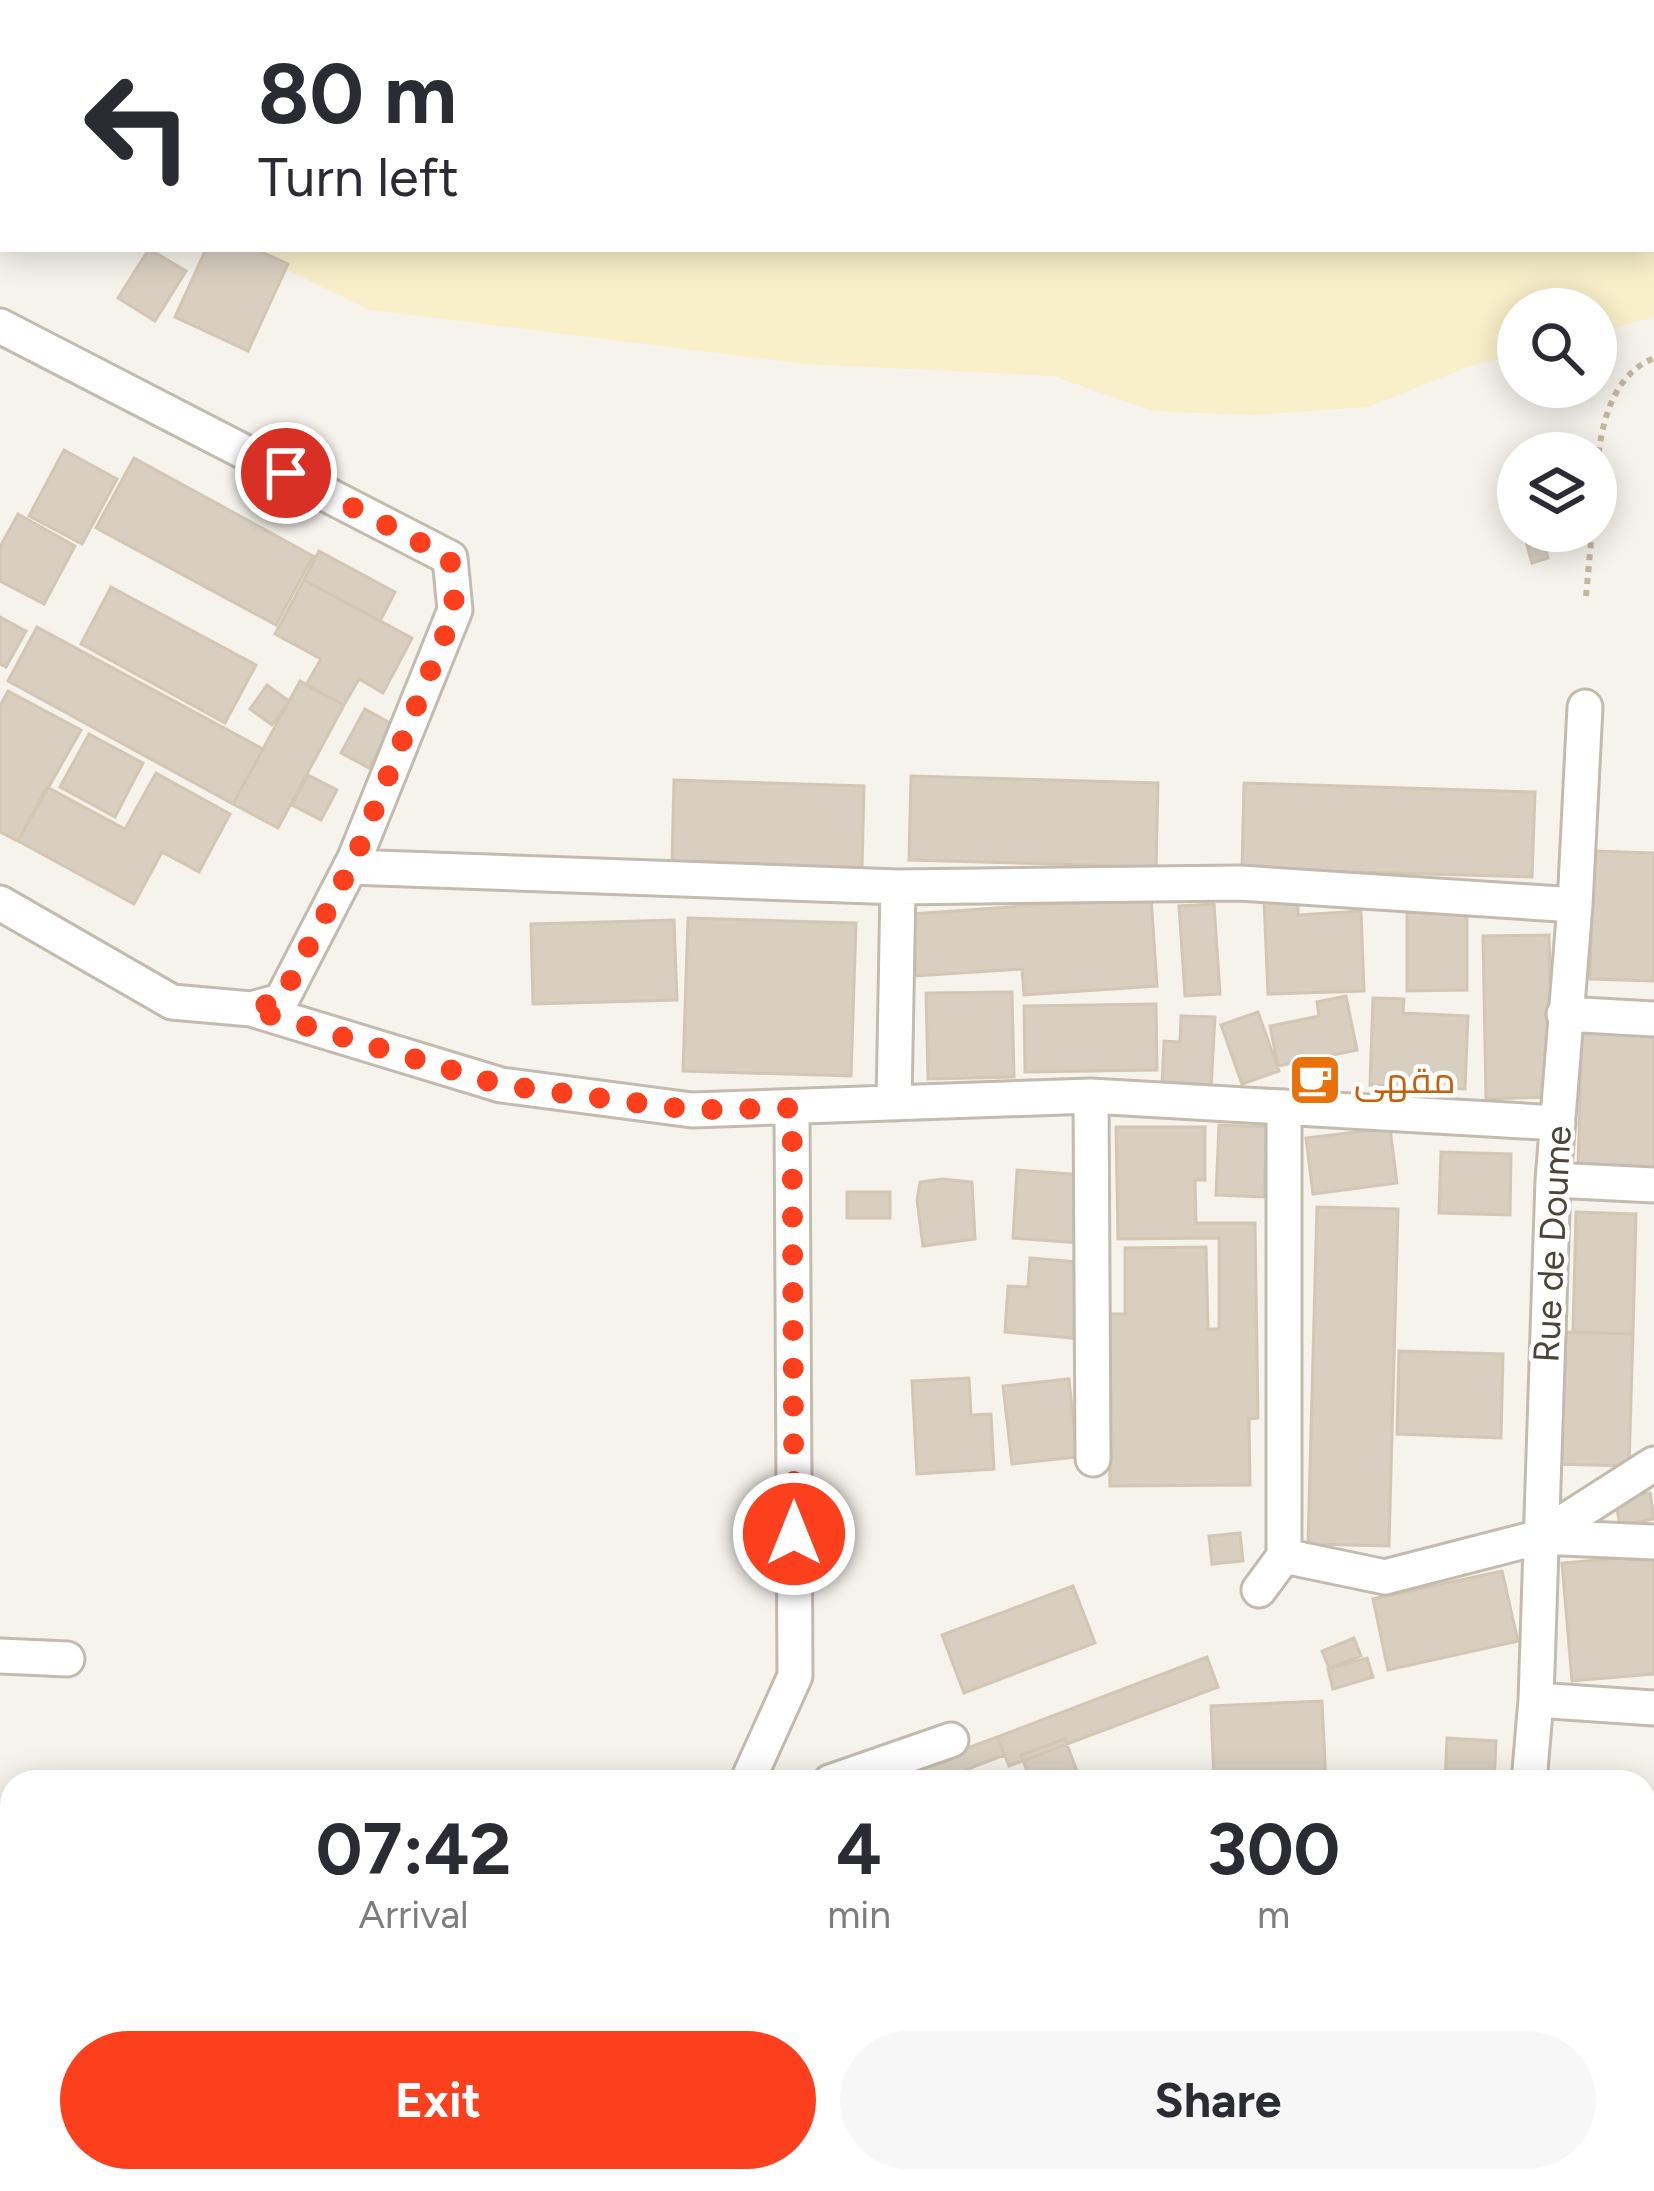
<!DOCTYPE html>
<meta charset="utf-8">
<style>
body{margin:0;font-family:Figtree,Cairo,sans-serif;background:#f7f7f7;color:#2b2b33;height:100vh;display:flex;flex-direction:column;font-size:45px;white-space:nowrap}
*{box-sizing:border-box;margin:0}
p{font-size:39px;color:#7c7c81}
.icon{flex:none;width:66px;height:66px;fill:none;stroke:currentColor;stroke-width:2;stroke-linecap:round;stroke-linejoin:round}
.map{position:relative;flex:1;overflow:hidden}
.drawer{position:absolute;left:0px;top:1770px;width:1656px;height:423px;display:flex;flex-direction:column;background:#fff;border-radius:36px 36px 0 0;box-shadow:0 6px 30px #0003}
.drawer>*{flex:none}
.hud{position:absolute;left:0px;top:0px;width:1656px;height:252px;box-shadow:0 6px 30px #0003;background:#fff;color:#2b2b33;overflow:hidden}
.controls{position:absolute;left:1497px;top:288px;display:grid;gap:24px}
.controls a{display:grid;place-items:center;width:120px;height:120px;border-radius:50%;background:#fff;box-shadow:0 6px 30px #0003;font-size:60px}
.pin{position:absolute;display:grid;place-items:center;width:102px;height:102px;color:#fff;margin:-51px;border:6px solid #fff;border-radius:50%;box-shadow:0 3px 12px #0007}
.me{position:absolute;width:132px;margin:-66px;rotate:0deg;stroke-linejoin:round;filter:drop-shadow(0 0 9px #0008)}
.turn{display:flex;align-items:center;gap:42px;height:252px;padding:0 60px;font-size:54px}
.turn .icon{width:156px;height:156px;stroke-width:2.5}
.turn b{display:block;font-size:84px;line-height:102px}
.eta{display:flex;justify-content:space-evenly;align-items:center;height:204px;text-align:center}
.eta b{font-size:72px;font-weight:700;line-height:84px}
.primary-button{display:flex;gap:24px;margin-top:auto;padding:24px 60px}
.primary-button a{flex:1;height:138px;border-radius:72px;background:#fc3f1d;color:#fff;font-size:48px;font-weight:700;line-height:138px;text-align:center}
.primary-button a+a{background:#f7f7f7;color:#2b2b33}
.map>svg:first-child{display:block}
</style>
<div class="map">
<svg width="1654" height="2191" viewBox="0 0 1654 2191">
<rect width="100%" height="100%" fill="#f6f3ec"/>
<path fill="#f9efc9" d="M 1654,178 L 1654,317 L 1596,333 L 1596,309 L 1518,309 L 1518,353 L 1465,368 L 1368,407 L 1251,415 L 1153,411 L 1053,376 L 807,364 L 370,310 L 244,249 L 1653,249 Z"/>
<path fill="#a9d4f2" d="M 0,0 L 1654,0 L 1654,178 L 1653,3 L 3,4 Z"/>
<path fill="#d8cfc1" stroke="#d3c7b4" stroke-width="3" d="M 149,249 L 186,271 L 155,321 L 118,298 Z
M 206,249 L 255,249 L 288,264 L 248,351 L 175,317 Z
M 64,450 L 117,479 L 82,544 L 29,516 Z
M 134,458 L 313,556 L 276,625 L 96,528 Z
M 18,514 L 75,546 L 44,604 L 0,581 L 0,547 Z
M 1523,531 L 1541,531 L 1548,558 L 1532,563 Z
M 319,551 L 395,592 L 380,621 L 304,580 Z
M 304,580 L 412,638 L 383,693 L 359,679 L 344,705 L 306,685 L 321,659 L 275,634 Z
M 111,587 L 256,665 L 225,723 L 81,644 Z
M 0,617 L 26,631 L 6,667 L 0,664 Z
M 37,627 L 263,749 L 233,804 L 8,681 Z
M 300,681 L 344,705 L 278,828 L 233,804 Z
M 267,685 L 289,701 L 272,725 L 250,709 Z
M 8,691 L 81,730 L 18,841 L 0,832 L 0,706 Z
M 365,709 L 392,724 L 369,768 L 341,753 Z
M 89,734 L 143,763 L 115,817 L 60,787 Z
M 156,773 L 230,814 L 199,872 L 162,852 L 134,904 L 18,841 L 47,787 L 125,829 Z
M 308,775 L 337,790 L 321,820 L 292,805 Z
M 911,776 L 1158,783 L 1156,867 L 909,860 Z
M 674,780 L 864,786 L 862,869 L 672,863 Z
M 1244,783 L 1535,792 L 1532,877 L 1242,869 Z
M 1593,851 L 1654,853 L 1654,981 L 1590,979 Z
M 1151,897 L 1157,986 L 1024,995 L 1022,969 L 916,976 L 912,914 Z
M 1298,899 L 1298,915 L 1361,911 L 1364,991 L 1268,994 L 1264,900 Z
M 1214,904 L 1220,994 L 1185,996 L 1179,906 Z
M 1407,905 L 1467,905 L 1467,990 L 1407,991 Z
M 688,918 L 856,923 L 851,1076 L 683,1071 Z
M 674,920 L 677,1000 L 533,1004 L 531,924 Z
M 1549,935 L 1553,1097 L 1486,1099 L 1483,936 Z
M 1012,992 L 1014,1077 L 928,1079 L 926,993 Z
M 1346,996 L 1357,1050 L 1278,1066 L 1270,1026 L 1319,1016 L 1317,1002 Z
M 1373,998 L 1404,999 L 1403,1013 L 1468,1016 L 1465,1089 L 1370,1085 Z
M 1156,1004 L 1157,1070 L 1025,1072 L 1024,1006 Z
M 1258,1012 L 1279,1071 L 1242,1084 L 1221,1025 Z
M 1181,1016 L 1215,1017 L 1211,1088 L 1162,1086 L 1164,1041 L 1180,1042 Z
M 1582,1030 L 1654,1032 L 1654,1171 L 1578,1169 Z
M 1219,1125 L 1267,1127 L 1264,1197 L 1216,1195 Z
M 1116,1127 L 1205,1127 L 1205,1180 L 1195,1180 L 1196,1223 L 1255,1223 L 1258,1418 L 1249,1419 L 1250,1485 L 1110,1486 L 1109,1314 L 1125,1314 L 1125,1248 L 1206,1247 L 1208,1329 L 1219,1329 L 1219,1238 L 1118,1239 Z
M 1390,1128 L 1397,1183 L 1313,1194 L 1306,1138 Z
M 1441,1152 L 1511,1154 L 1510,1215 L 1439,1213 Z
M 1017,1170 L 1083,1175 L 1079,1243 L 1013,1238 Z
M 942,1179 L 972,1182 L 975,1239 L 923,1246 L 917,1200 L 920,1182 Z
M 847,1192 L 890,1192 L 890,1218 L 847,1218 Z
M 1317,1207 L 1398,1209 L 1389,1546 L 1308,1544 Z
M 1576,1212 L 1636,1214 L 1633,1334 L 1573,1332 Z
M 1030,1258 L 1079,1262 L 1073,1338 L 1005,1332 L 1008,1286 L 1028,1287 Z
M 1556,1332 L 1633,1334 L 1629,1466 L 1553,1464 Z
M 1399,1351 L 1503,1354 L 1501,1438 L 1397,1434 Z
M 969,1378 L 971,1415 L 991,1414 L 994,1469 L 917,1474 L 912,1381 Z
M 1069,1379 L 1077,1457 L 1012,1464 L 1003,1386 Z
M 1650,1493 L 1654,1519 L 1620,1525 L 1615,1499 Z
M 1240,1533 L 1243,1561 L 1212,1564 L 1209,1536 Z
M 1632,1557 L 1654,1557 L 1654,1674 L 1572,1681 L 1562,1563 Z
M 1502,1571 L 1518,1641 L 1388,1670 L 1373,1599 Z
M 1073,1586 L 1095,1643 L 964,1693 L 942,1635 Z
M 1354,1638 L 1361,1656 L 1329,1668 L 1322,1651 Z
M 1207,1657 L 1218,1687 L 1009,1766 L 997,1737 Z
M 1367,1658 L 1373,1677 L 1333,1689 L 1328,1669 Z
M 1322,1701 L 1326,1782 L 1214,1782 L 1211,1706 Z
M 997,1737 L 1005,1755 L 934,1782 L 878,1782 Z
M 1447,1738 L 1496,1741 L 1494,1782 L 1445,1782 Z
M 1065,1739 L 1081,1782 L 1031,1782 L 1021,1755 Z
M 0,2149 L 12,2149 L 12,2181 L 26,2181 L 26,2191 L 0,2191 Z
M 61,2181 L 122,2181 L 123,2191 L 61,2191 Z
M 421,2181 L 493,2181 L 493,2191 L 421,2191 Z
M 502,2181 L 673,2181 L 672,2191 L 502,2191 Z
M 1190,2181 L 1261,2181 L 1260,2191 L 1190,2191 Z
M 1399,2181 L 1466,2181 L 1466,2191 L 1399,2191 Z"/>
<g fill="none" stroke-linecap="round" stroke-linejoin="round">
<g stroke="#c2bbae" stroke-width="39">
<path id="street" d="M 0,326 L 450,558 L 455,610 L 355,858 L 281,1001 L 251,1009 L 172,1002 L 0,903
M 350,867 L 898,887 L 1240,883 L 1575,905
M 251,1009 L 501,1085 L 692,1110 L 1091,1096 L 1558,1123
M 1564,1014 L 1654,1019
M 1091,1096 L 1093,1459
M 894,1103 L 898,887
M 1553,1180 L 1654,1185
M 1540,1537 L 1654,1464
M 1284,1556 L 1385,1577 L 1540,1537 L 1654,1542
M 1259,1590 L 1284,1556 L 1284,1107
M 0,1656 L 67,1659
M 1536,1700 L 1654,1708
M 747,1782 L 795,1676 L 792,1108
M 830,1782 L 951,1740
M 1529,1782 L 1536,1700 L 1553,1180 L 1575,905 L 1585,707
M 1644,2046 L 1654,2047
M 0,2113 L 12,2113
M 274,2181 L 283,2191
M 501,2191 L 501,2181
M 716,2191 L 717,2181
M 1509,2191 L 1509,2181"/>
</g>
<path stroke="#c4b79f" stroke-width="6" stroke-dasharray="6 6" stroke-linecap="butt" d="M 1596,477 C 1600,432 1608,377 1654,358
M 1586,596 L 1592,531"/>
<use href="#street" stroke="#fff" stroke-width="33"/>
</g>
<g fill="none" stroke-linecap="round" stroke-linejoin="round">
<path stroke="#fc3f1d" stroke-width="21" stroke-dasharray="0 37.8" d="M 286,473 L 450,558 L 455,610 L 355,858 L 280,1001 L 250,1009 L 501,1085 L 692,1110 L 792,1108 L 794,1534"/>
</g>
<defs>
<g id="cafe-square" transform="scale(2.7)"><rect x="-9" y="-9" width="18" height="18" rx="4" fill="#e8710a" stroke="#fff"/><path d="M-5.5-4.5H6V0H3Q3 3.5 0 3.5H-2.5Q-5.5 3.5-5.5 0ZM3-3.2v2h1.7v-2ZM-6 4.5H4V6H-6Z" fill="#fff"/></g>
</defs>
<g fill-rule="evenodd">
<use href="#cafe-square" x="1315" y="1080"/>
</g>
<g text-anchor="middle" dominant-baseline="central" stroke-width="9" stroke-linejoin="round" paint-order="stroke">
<g font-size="36" fill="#c56008" stroke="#fff" text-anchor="start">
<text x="1354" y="1080">مقهى</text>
</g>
<g font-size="36" fill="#4b4439" stroke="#fff">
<text transform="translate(1552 1244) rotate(-87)">Rue de Doume</text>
</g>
</g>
</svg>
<div class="controls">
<a><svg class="icon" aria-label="search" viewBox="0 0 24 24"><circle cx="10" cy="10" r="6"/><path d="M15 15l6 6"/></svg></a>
<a><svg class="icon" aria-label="layers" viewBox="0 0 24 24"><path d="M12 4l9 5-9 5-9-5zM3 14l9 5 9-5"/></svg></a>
</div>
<div class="pin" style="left:286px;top:473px;background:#d93025"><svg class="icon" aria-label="arrive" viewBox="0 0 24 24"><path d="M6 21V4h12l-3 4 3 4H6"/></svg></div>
<svg class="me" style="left:794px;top:1534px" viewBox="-20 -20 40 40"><circle r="17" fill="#fc3f1d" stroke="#fff" stroke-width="3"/><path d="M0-11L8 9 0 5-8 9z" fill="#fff"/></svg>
<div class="hud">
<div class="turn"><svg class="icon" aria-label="left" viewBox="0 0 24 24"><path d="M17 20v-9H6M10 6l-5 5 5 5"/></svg><div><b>80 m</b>Turn left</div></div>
</div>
<section class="drawer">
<div class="eta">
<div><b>07:42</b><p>Arrival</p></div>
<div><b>4</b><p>min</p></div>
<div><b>300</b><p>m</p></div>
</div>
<div class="primary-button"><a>Exit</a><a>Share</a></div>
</section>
</div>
